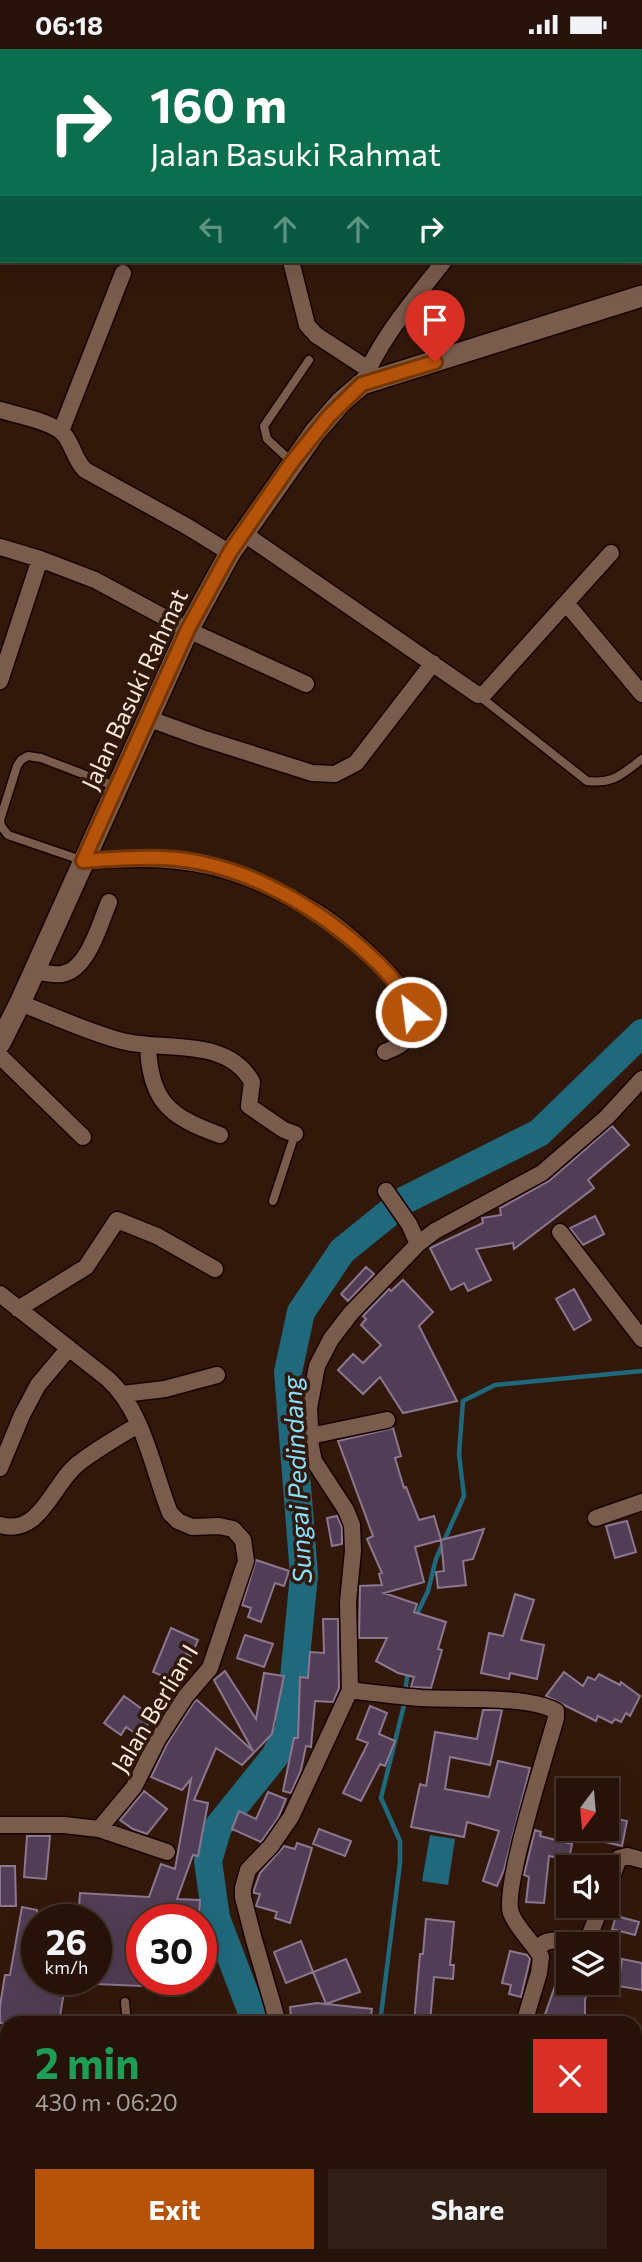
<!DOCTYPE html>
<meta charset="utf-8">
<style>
body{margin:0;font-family:Commissioner,sans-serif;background:#322016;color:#f1f3f6;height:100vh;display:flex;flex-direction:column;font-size:26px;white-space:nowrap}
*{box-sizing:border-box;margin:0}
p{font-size:23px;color:#a49e9c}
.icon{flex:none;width:38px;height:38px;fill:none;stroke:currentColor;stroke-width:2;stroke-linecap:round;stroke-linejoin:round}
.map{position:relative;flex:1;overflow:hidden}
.drawer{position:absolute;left:0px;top:1967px;width:642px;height:247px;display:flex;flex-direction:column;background:#261208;border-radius:21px 21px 0 0;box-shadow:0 7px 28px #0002,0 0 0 2px #423229}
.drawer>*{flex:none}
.guide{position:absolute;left:0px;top:0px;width:642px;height:214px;box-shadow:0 7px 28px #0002,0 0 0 2px #423229;background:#0b6e4f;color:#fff;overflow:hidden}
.needle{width:46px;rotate:196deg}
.buttons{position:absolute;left:556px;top:1729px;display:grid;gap:14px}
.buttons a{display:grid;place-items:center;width:63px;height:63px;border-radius:0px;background:#261208;box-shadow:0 7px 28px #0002,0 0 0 2px #423229;font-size:35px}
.speed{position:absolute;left:21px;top:1855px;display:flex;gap:14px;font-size:35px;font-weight:700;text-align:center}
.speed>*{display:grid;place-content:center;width:91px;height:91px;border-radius:50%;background:#261208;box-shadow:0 7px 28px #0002,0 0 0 2px #423229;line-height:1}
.speed small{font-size:18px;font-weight:400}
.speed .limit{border:10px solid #d22;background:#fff;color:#111}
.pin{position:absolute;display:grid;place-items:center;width:60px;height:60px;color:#fff;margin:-72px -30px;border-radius:50% 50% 50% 0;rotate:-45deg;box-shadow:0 0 7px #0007}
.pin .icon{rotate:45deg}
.me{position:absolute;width:77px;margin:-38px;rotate:331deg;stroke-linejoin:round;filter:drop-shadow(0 0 5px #0008)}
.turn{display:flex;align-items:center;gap:24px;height:147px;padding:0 35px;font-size:32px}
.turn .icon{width:91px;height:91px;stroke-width:2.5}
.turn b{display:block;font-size:49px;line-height:60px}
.lanes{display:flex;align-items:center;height:66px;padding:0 35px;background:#0003;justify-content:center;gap:35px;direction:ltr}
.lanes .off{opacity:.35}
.round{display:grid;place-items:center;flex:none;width:74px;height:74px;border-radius:0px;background:#322016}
.overview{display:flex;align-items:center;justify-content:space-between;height:119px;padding:0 35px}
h1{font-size:42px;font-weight:700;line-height:52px;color:#1e9e55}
.button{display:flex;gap:14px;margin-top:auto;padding:14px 35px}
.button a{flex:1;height:80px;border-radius:0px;background:#b45309;color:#fff;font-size:28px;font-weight:700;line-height:80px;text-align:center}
.button a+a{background:#322016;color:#f1f3f6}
.status{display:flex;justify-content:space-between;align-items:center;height:49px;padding:0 35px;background:#261208;direction:ltr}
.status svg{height:19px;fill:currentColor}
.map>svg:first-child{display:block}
</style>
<div class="status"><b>06:18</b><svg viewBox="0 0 49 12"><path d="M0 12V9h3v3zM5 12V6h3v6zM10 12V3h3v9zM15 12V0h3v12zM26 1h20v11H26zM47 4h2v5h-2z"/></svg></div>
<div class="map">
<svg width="642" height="2213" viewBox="0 0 642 2213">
<rect width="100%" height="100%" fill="#32180b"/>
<path fill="#20697d" d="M 430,1786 L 455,1790 L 448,1836 L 422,1832 Z"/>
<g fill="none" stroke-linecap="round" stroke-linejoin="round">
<path stroke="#20697d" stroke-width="4.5" d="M 416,1567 L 428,1542 L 436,1510 L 464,1447 L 459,1405 L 463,1352 L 495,1336 L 642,1322
M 405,1644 L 408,1621
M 380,1974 L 400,1814 L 400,1792 L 381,1749 L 405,1652
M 351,2213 L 352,2207"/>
<path stroke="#20697d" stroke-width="28" d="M 256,1974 L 216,1869 L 208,1812 L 218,1778 L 275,1707 L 289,1681 L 304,1526 L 288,1323 L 301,1263 L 342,1202 L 405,1151 L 539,1084 L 642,984
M 245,2213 L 247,2207"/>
</g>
<path fill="#513e56" stroke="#8c7791" stroke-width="2" d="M 612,1077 L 629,1096 L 588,1131 L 594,1139 L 514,1200 L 513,1194 L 476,1200 L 491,1231 L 468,1242 L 464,1234 L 451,1241 L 430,1199 L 483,1174 L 482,1169 L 501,1166 L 500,1159 L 549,1132 Z
M 595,1167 L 604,1185 L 583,1196 L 570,1179 Z
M 366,1218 L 374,1225 L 348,1252 L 341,1245 Z
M 403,1231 L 433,1263 L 419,1277 L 457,1352 L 403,1364 L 380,1328 L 363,1345 L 338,1321 L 353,1305 L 363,1314 L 381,1296 L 361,1276 L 366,1270 L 363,1267 L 389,1240 L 391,1242 Z
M 574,1240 L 591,1271 L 574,1281 L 556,1250 Z
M 393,1379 L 401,1407 L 395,1409 L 404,1439 L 406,1438 L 419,1471 L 434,1467 L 441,1491 L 415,1498 L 424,1533 L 384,1544 L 417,1555 L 414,1563 L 446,1573 L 438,1600 L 442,1601 L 431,1639 L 411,1638 L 414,1628 L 398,1624 L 376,1612 L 387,1589 L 359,1589 L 360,1537 L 382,1536 L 379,1525 L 382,1524 L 367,1490 L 373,1487 L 338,1392 Z
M 337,1467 L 342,1478 L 342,1495 L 332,1497 L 327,1469 Z
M 627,1472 L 636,1503 L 615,1509 L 606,1477 Z
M 484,1480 L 473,1510 L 463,1512 L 466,1536 L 438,1539 L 436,1523 L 444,1522 L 441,1491 Z
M 256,1511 L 289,1522 L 284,1537 L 275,1534 L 261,1573 L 248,1568 L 251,1559 L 242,1556 Z
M 515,1545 L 534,1551 L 521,1591 L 544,1596 L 537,1630 L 510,1624 L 509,1630 L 481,1624 L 489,1584 L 503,1587 Z
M 323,1570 L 338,1570 L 339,1639 L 333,1653 L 315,1652 L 311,1698 L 306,1697 L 301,1721 L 291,1744 L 283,1742 L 294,1689 L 298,1689 L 300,1628 L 308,1629 L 310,1603 L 324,1604 Z
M 171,1579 L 198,1591 L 191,1607 L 186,1605 L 175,1632 L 153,1623 Z
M 245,1586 L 273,1595 L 264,1618 L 237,1609 Z
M 225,1622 L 256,1670 L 264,1624 L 284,1627 L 272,1685 L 242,1716 L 216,1699 L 194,1751 L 208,1754 L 198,1807 L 193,1806 L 177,1850 L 200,1851 L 199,1871 L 142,1871 L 142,1937 L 96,1935 L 96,1871 L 78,1871 L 80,1844 L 149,1848 L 161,1815 L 175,1820 L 191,1730 L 182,1741 L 151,1728 L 167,1695 L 194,1653 L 197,1651 L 253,1702 L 214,1631 Z
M 564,1623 L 583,1637 L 588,1628 L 595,1631 L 599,1625 L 620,1636 L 621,1633 L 640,1647 L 630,1667 L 626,1664 L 621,1673 L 615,1670 L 612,1674 L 598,1667 L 596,1672 L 546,1647 Z
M 124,1647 L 153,1668 L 139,1687 L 126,1678 L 121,1686 L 104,1674 Z
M 370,1657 L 387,1664 L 379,1685 L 395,1692 L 385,1717 L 380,1715 L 361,1752 L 343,1744 L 368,1694 L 357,1690 Z
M 483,1661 L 502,1661 L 490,1716 L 450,1708 L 445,1740 L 489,1748 L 498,1712 L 530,1719 L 504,1821 L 497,1837 L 483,1832 L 499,1782 L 467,1773 L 464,1788 L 411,1778 L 420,1735 L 426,1737 L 435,1683 L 477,1690 Z
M 144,1742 L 167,1760 L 147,1785 L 133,1780 L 120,1771 Z
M 268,1743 L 286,1750 L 278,1769 L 261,1793 L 232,1780 L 239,1762 L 256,1770 Z
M 607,1768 L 627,1772 L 622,1797 L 570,1785 L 571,1780 L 607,1780 Z
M 319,1780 L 351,1792 L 345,1807 L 313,1795 Z
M 535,1781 L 541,1783 L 540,1787 L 572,1795 L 569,1811 L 549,1807 L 544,1854 L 526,1853 L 529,1828 L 524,1826 Z
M 27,1787 L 50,1787 L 46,1830 L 24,1828 Z
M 297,1794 L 312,1799 L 290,1874 L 275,1869 L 277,1863 L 256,1857 L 260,1845 L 254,1844 L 254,1841 L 260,1824 L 284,1797 L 295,1800 Z
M 0,1817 L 15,1817 L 16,1857 L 0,1857 Z
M 22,1858 L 37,1861 L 37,1930 L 66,1930 L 59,1974 L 0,1974 L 0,1957 L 5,1926 L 10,1926 Z
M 616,1867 L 639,1873 L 635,1886 L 612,1880 Z
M 426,1870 L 454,1873 L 450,1916 L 454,1916 L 453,1930 L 434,1928 L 430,1974 L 414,1974 L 420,1905 L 423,1905 Z
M 301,1892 L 313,1923 L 286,1934 L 274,1903 Z
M 510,1902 L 527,1906 L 530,1910 L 521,1948 L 509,1945 L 511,1936 L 502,1934 Z
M 567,1903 L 569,1903 L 569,1934 L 591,1934 L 585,1951 L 585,1974 L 542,1974 Z
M 346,1910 L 360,1943 L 326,1955 L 313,1923 Z
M 622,1910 L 642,1914 L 642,1941 L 618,1937 Z
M 317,1954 L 372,1960 L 370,1974 L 292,1974 L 290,1958 Z"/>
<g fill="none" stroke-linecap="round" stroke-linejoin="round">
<g stroke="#180300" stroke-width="11">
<path id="lane" d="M 292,413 L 267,390 L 264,377 L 309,311
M 478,646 L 587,732 C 614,735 622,725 642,710
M 0,771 L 17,717 L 21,711 L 28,707 L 41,709 L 117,738
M 0,771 L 1,777 L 8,786 L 81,811
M 273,1152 L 295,1085
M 125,1953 L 127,1974"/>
</g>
<g stroke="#180300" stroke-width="19">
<path id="street" d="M 170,2 L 172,0
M 608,2 L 610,0
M 0,185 L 2,187
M 291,212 L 307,276 L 316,286 L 368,320
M 362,335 C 379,290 415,250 444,212
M 0,361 C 16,366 57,373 66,388 C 74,400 75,411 85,421 L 188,478 L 230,504
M 61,382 L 123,224
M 243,484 L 478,646 L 485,644 L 611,504
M 0,498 L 40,510 L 95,531 L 188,581 L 306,635
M 566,554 L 642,645
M 0,632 L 40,510
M 147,669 L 202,689 L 312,724 L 335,725 L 356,714 L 433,614
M 83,812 C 135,809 180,807 231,823 C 259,832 287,846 313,861 C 338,875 397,926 408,952 C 413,965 413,982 403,993 C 399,998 391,1000 385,1003
M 34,922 C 43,924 53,926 62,925 C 88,921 100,874 109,853
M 20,954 C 54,967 88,983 122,992 C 164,1003 227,987 252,1033 L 249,1057 L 284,1081 L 295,1085
M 148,997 C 150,1053 170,1068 220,1086
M 0,1007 L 83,1088
M 386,1142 L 409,1175 L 418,1195
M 560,1183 L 642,1290
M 0,1245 L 108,1330 C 144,1363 152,1419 170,1464 L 178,1472 L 192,1478 L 219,1477 L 233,1480 L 243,1491 L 246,1512 L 210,1619 L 186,1647 L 158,1690 L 134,1738 L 99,1780 L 64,1776 L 0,1776
M 18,1260 L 86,1218 L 117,1171 L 157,1187 L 215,1220
M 123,1345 L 165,1340 L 217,1326
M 310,1387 L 387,1371
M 0,1419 L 22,1366 L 38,1336 L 69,1299
M 596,1469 L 642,1453
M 0,1476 C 41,1488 53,1433 79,1414 C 97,1400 118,1388 138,1376
M 350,1641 C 373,1644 397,1647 421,1649 C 456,1651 527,1646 556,1662 L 556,1669 C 547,1701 502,1840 511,1864 C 517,1880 533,1893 541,1908 L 539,1924 L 524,1974
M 99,1780 L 167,1803
M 607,1840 L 619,1809 L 627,1807 L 642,1811
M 538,1903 C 544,1881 573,1899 589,1888 L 601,1857
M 278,1974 L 254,1891 L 243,1848 L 243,1839 L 248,1821 L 271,1797 L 291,1768 L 350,1641 L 348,1553 L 353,1502 L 352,1476 L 346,1461 L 314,1412 L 311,1398 L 309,1359 L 317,1317 L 331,1290 L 351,1264 L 418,1195 L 435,1182 L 542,1124 L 607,1068 L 642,1030
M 545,2207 L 571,2213
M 170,2213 L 172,2207
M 267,2213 L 268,2207
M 504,2213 L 509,2207"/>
</g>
<g stroke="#180300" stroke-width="24">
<path id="secondary" d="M 0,994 L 20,954 L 188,581 L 230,504 L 315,383 L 341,353 L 362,335 L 642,247"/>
</g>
<use href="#lane" stroke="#7a5c4d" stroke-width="8"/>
<use href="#street" stroke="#7a5c4d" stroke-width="16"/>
<use href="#secondary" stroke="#7a5c4d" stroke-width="21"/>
</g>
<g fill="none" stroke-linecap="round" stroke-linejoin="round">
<g stroke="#753606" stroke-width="18">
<path id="route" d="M 411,963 C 403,937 380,915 359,897 C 306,851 235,812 163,809 C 137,808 110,810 83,812 L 188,580 L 230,503 L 292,413 L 329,367 L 362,335 L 435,313"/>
</g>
<use href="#route" stroke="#b45309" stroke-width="12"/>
</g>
<g text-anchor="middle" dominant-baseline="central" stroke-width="7" stroke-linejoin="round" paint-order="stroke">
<g font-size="24" fill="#fae7de" stroke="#32180b">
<text transform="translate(134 640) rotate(-65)">Jalan Basuki Rahmat</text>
<text transform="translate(154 1659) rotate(-59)">Jalan Berlian I</text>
</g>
<g font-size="26" font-style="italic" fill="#87e0fd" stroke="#32180b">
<text transform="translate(296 1431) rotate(-93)">Sungai Pedindang</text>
</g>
</g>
</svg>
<div class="buttons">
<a><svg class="needle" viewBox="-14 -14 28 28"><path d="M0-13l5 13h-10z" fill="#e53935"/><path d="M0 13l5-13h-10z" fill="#a49e9c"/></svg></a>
<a><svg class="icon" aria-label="sound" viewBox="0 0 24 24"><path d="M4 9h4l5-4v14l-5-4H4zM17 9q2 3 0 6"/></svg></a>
<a><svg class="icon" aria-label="layers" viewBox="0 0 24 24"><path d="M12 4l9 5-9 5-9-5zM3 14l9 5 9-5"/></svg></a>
</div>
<div class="speed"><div>26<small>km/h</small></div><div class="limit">30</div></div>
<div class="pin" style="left:435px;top:313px;background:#d93025"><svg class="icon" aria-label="arrive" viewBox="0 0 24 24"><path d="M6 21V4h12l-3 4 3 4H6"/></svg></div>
<svg class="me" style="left:411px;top:963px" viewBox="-20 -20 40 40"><circle r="17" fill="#b45309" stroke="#fff" stroke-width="3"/><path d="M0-11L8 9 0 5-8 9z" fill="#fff"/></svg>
<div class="guide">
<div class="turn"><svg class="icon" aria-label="right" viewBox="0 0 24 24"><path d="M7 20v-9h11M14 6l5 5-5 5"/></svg><div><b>160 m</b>Jalan Basuki Rahmat</div></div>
<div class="lanes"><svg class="icon off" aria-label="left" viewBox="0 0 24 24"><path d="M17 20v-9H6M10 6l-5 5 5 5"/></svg><svg class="icon off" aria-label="ahead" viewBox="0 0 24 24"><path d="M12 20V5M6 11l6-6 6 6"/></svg><svg class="icon off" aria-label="ahead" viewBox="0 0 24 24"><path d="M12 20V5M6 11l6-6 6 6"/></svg><svg class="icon" aria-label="right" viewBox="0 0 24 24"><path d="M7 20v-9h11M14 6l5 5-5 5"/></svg></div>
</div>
<section class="drawer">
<div class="overview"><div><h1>2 min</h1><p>430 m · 06:20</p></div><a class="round" style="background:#d93025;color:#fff"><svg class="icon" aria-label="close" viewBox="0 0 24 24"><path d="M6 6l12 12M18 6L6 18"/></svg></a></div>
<div class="button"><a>Exit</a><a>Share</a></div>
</section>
</div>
